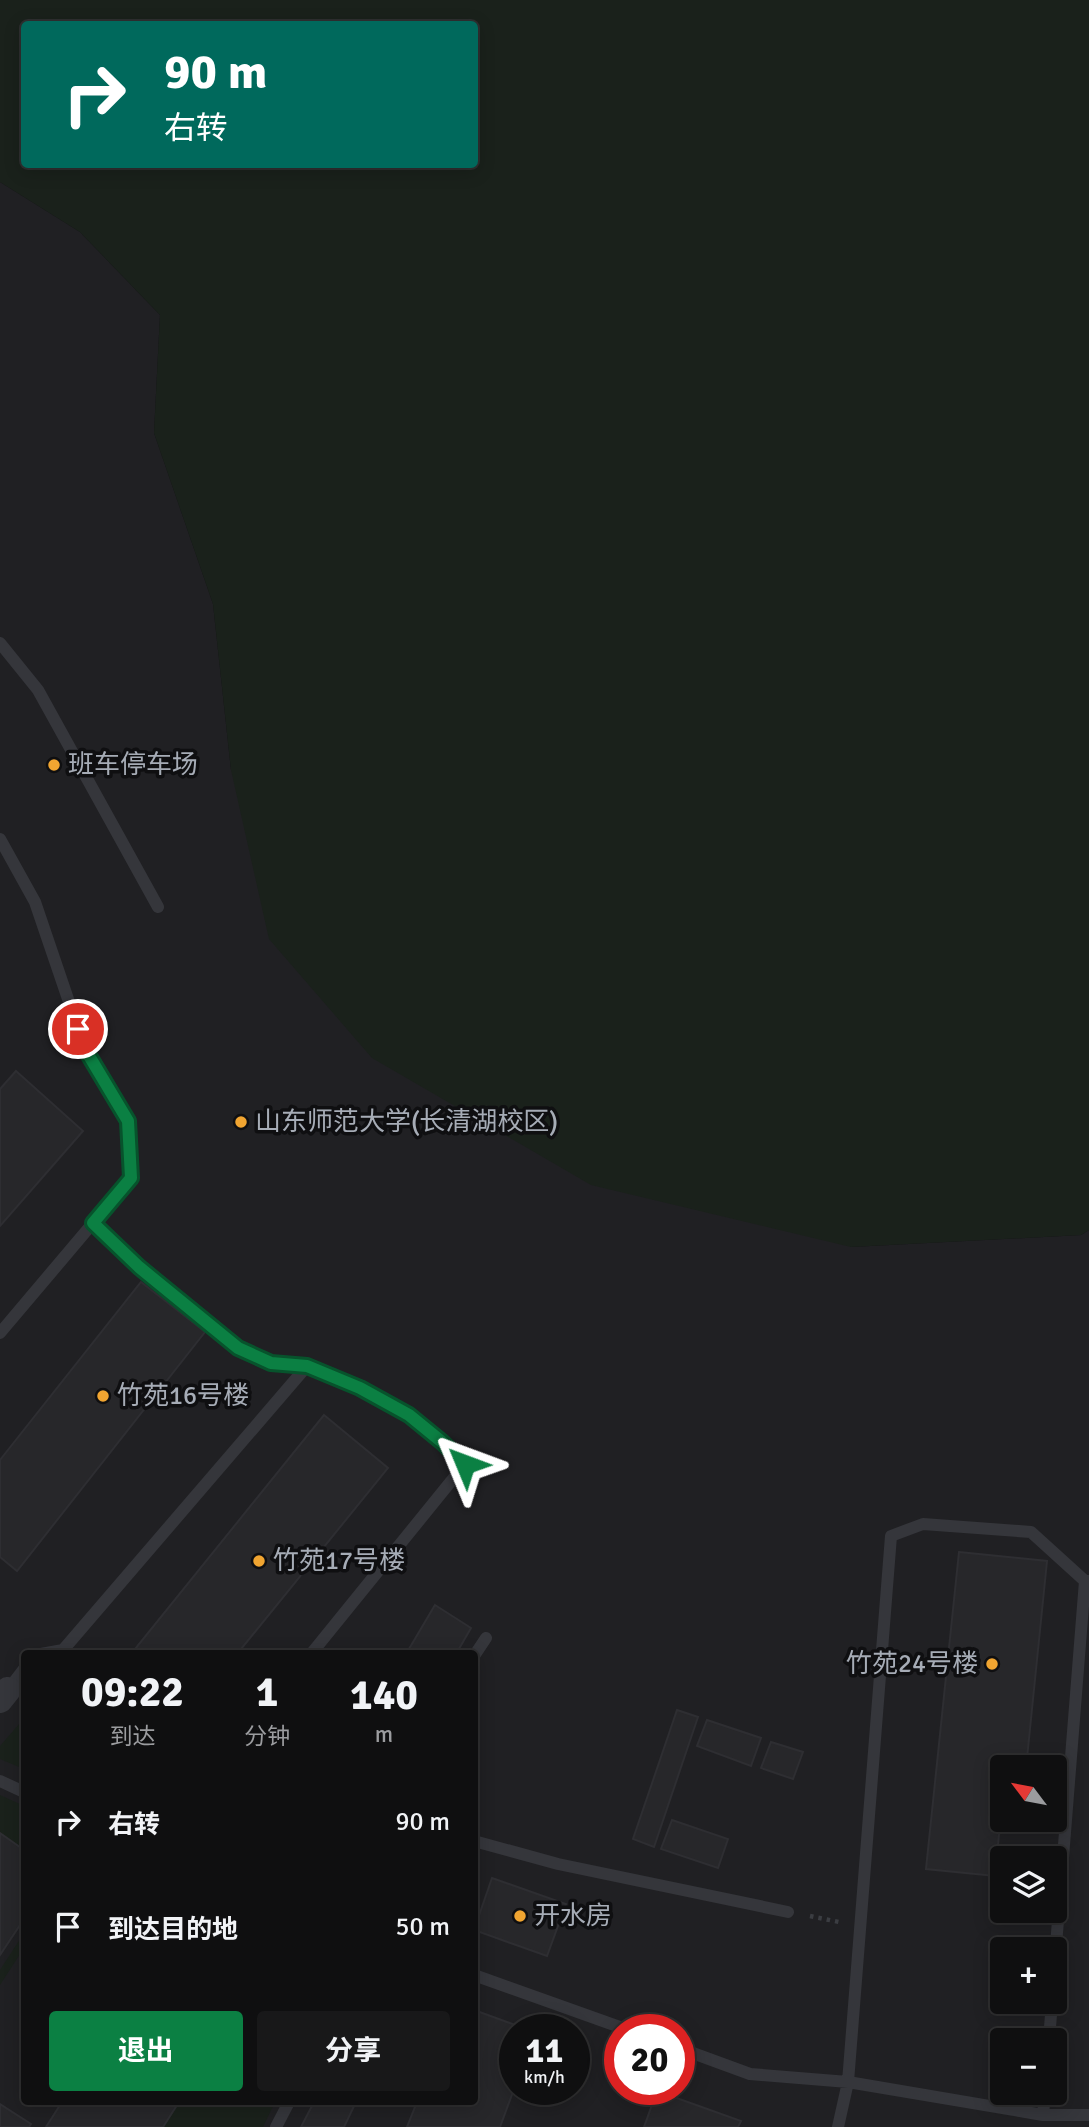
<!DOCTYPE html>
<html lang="zh">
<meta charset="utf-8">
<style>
body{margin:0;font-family:Signika,"Noto Sans SC",sans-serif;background:#181819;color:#f1f3f6;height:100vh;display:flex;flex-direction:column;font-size:26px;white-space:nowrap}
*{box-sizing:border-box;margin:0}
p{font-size:23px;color:#9b9c9f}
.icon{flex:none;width:38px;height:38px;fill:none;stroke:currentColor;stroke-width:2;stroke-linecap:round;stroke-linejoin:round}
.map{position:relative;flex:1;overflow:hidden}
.sheet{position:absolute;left:21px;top:1650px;width:457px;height:455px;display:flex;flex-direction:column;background:#0f0f10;border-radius:7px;box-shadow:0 4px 18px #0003,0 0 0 2px #2f2f30}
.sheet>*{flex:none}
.banner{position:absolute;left:21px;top:21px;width:457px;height:147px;border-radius:7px;box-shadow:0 4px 18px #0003,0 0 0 2px #2f2f30;background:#00695c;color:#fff;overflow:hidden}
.needle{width:46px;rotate:302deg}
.tools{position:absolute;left:990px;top:1755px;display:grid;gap:14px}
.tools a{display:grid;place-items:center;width:77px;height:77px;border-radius:7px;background:#0f0f10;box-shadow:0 4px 18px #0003,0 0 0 2px #2f2f30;font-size:35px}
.speed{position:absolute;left:499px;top:2014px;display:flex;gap:14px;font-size:35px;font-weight:700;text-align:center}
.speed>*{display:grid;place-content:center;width:91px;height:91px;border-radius:50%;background:#0f0f10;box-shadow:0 4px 18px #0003,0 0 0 2px #2f2f30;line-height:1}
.speed small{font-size:18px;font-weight:400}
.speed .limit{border:10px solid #d22;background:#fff;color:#111}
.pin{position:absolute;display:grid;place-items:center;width:60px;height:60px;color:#fff;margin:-30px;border:4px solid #fff;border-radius:50%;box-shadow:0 2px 7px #0007}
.me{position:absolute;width:77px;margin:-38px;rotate:314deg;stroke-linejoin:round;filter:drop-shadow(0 0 5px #0008)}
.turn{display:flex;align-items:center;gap:24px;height:147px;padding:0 28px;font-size:32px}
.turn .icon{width:91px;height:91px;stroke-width:2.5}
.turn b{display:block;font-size:49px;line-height:60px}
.eta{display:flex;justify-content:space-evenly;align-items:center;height:119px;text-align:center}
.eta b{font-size:42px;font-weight:700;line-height:49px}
.action{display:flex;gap:14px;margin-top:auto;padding:14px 28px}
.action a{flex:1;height:80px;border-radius:7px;background:#0b8043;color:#fff;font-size:28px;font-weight:700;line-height:80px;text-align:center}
.action a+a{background:#181819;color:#f1f3f6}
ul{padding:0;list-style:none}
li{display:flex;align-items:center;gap:21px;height:105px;padding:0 28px}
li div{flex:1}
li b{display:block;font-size:26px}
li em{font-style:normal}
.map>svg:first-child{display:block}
</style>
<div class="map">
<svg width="1089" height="2127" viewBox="0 0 1089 2127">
<rect width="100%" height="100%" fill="#141416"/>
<path fill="#202023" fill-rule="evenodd" d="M 0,182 L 80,232 L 160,315 L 154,433 L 213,604 L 231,770 L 851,1247 L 1081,1235 L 1089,1230 L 1089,2127 L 0,2127 ZM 24,1654 L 474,1654 L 474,2102 L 24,2102 ZM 1003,1768 L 1055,1768 L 1055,1820 L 1003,1820 ZM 1003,1858 L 1055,1858 L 1055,1911 L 1003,1911 ZM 1003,1950 L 1055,1950 L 1055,2002 L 1003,2002 ZM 514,2030 L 574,2030 L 574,2090 L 514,2090 ZM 620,2030 L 679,2030 L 679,2090 L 620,2090 ZM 1003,2040 L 1055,2040 L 1055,2093 L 1003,2093 Z"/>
<path fill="#1a211b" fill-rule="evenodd" d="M 0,0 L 1089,0 L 1089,1230 L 1081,1235 L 851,1247 L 591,1185 L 372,1058 L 269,939 L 231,770 L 213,604 L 154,433 L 160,315 L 80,232 L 0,182 ZM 24,24 L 474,24 L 474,164 L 24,164 Z
M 20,1723 L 24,1725 L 24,1769 L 0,1759 L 0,1746 Z
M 0,1795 L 24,1806 L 24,1850 L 0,1833 Z
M 24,1933 L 24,1948 L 0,1985 L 0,1970 Z
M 179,2102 L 275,2102 L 263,2127 L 163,2127 Z"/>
<path fill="#27272a" stroke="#2e2e32" stroke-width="2" d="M 16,1071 L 83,1131 L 0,1226 L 0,1089 Z
M 141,1282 L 205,1332 L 17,1571 L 0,1557 L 0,1460 Z
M 324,1415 L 388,1468 L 237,1654 L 131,1654 Z
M 959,1552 L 1047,1561 L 1026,1768 L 1003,1768 L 1003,1820 L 1021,1820 L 1020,1826 L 1000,1824 L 995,1876 L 926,1869 Z
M 435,1605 L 471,1628 L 456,1654 L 406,1654 Z
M 677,1710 L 698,1717 L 654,1847 L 633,1839 Z
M 707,1720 L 761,1738 L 751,1766 L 697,1746 Z
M 771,1742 L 803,1752 L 793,1779 L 761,1768 Z
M 672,1820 L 728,1839 L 718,1868 L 661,1849 Z
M 0,1833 L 24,1850 L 24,1919 L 0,1955 Z
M 492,1878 L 566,1904 L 547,1956 L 474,1930 Z
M 474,2010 L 529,2030 L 514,2030 L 514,2089 L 500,2127 L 407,2127 L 417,2102 L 474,2102 Z
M 657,2091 L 741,2121 L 738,2127 L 644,2127 Z
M 62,2102 L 179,2102 L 163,2127 L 46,2127 Z
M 314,2102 L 356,2102 L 344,2127 L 301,2127 Z
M 0,2104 L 31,2124 L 29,2127 L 0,2127 Z"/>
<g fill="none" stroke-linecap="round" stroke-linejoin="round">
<path stroke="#3b3d42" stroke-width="4.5" stroke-dasharray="3.5 5" stroke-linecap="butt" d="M 810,1916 L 839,1922"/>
<path stroke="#35363b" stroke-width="12" d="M 0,643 L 38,690 L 158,907
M 0,839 L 35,902 L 85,1049 L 128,1121 L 131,1178 L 0,1333
M 93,1223 L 139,1267 L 238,1348 L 271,1363 L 307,1366 L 360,1388 L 409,1415 L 442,1442 L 465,1464 L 311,1654
M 41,1654 L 63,1650 L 307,1366
M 474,1656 L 486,1638
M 8,1690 L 24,1669
M 0,1781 L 24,1792
M 474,1841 L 558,1864 L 788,1912
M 1055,1958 L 1085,1581
M 474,1975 L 628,2030
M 1049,2040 L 1052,2002
M 679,2048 L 750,2074 L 848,2082 L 1043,2115 L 1089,2115
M 1043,2115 L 1045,2093
M 276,2127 L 289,2102
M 838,2127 L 848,2082 L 891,1536 L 923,1524 L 1031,1532 L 1085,1581 L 1089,1581"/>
<path stroke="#35363b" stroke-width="26" d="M 0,1700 L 8,1690"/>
</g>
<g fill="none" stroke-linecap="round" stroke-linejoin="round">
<g stroke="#07532c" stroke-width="18">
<path id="route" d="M 78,1029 L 85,1049 L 128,1121 L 131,1178 L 93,1223 L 139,1267 L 238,1348 L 271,1363 L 307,1366 L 360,1388 L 409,1415 L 442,1442 L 465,1464"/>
</g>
<use href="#route" stroke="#0b8043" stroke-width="12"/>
</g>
<g fill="#f1a531" stroke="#0f0f11" stroke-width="2.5">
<circle cx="54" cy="765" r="7"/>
<circle cx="241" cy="1122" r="7"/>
<circle cx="103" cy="1396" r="7"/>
<circle cx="259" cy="1561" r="7"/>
<circle cx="992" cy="1664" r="7"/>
<circle cx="520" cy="1916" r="7"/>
</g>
<g text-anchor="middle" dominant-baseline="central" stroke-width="7" stroke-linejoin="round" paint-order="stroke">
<g font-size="26" fill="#a6acb6" stroke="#0f0f11" text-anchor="start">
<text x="68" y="765">班车停车场</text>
<text x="255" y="1122">山东师范大学(长清湖校区)</text>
<text x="117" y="1396">竹苑16号楼</text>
<text x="273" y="1561">竹苑17号楼</text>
<text x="978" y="1664" text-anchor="end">竹苑24号楼</text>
<text x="534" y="1916">开水房</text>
</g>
</g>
</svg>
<div class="tools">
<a><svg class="needle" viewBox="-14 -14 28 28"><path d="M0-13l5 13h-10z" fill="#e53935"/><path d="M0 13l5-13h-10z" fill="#9b9c9f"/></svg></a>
<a><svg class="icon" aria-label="layers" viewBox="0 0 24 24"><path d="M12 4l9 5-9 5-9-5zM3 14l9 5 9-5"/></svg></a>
<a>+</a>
<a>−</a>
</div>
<div class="speed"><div>11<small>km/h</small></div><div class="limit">20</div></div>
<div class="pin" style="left:78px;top:1029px;background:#d93025"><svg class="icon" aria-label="arrive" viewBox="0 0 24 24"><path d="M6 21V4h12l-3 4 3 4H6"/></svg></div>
<svg class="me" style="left:465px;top:1464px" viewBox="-20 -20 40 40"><path d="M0-17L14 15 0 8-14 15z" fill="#0b8043" stroke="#fff" stroke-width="4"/></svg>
<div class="banner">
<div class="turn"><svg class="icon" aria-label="right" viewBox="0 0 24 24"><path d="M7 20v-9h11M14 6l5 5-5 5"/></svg><div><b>90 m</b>右转</div></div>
</div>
<section class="sheet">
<div class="eta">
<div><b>09:22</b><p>到达</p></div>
<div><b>1</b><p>分钟</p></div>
<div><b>140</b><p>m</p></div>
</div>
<ul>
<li><svg class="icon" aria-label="right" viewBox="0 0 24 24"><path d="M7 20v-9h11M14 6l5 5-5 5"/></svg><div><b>右转</b></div><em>90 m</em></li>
<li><svg class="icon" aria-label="arrive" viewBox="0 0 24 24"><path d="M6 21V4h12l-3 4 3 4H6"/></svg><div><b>到达目的地</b></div><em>50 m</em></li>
</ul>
<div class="action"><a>退出</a><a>分享</a></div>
</section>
</div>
